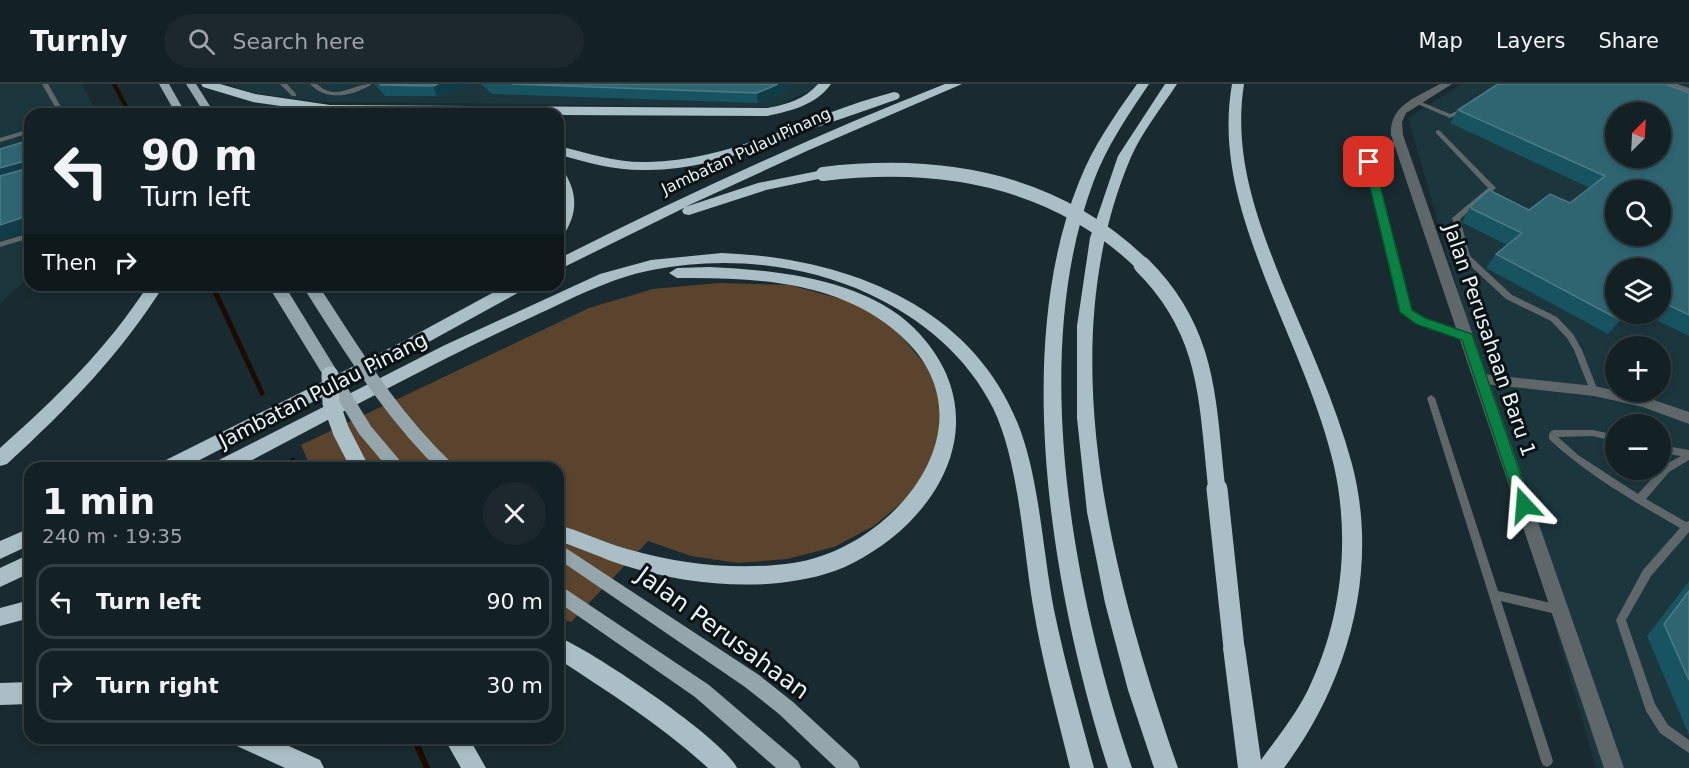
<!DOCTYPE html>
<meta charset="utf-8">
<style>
body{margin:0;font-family:"DejaVu Sans",sans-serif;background:#1c282c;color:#f1f3f6;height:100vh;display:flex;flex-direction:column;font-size:22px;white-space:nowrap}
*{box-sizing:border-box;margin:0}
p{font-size:20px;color:#9da3a6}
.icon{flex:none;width:33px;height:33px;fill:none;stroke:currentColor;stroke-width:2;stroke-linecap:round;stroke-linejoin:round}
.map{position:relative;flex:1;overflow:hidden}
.side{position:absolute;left:24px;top:378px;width:540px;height:282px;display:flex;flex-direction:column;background:#132024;border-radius:18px;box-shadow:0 3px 9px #0003,0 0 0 2px #323e41}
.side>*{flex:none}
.hud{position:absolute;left:24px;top:24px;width:540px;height:183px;border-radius:18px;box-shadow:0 3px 9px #0003,0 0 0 2px #323e41;background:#132024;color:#f1f3f6;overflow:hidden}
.needle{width:39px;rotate:24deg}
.controls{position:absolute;left:1605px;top:18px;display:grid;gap:12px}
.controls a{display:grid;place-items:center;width:66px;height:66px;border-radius:50%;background:#132024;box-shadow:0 3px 9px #0003,0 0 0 2px #323e41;font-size:30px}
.pin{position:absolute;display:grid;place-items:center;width:51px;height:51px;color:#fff;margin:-26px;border-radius:12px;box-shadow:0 3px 9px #0006}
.me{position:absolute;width:66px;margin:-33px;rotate:341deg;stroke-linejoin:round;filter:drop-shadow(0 0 4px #0008)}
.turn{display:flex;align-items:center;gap:21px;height:126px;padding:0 18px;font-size:27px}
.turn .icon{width:78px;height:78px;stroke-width:2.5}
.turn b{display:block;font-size:42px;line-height:51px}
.then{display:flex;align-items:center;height:57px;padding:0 18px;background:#0003;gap:12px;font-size:22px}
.round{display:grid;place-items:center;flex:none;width:63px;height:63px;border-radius:32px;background:#1c282c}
.headline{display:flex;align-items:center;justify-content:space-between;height:102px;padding:0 18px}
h1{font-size:36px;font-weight:800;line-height:45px}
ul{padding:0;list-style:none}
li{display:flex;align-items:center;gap:18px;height:75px;margin:0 12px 9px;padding:0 6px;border:3px solid #323e41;border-radius:18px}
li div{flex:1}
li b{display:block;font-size:22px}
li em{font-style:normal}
header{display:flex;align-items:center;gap:36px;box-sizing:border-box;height:84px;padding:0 30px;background:#132024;border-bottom:2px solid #323e41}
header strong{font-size:28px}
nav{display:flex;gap:33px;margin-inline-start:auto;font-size:21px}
.search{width:420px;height:54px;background:#1c282c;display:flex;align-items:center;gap:15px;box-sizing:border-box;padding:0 21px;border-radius:33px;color:#9da3a6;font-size:22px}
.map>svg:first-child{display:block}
</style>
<header>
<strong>Turnly</strong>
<div class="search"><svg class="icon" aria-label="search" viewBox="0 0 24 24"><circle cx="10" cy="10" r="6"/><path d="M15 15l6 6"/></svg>Search here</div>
<nav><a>Map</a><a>Layers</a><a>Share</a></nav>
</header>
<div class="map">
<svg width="1689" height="684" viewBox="0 0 1689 684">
<rect width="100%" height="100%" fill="#192b30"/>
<path fill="#1b363d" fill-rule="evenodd" d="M 0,0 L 82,0 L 97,30 L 30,30 L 30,192 L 0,220 Z
M 229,0 L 826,0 L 773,23 L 321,18 L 249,8 Z
M 1462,0 L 1689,0 L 1689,684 L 1596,684 L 1408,34 ZM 1616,28 L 1660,28 L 1660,74 L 1616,74 ZM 1616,106 L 1660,106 L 1660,152 L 1616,152 ZM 1616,184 L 1660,184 L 1660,230 L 1616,230 ZM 1616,262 L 1660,262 L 1660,308 L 1616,308 ZM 1616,340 L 1660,340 L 1660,386 L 1616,386 Z"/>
<path fill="#5b442d" d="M 719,199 L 789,201 L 860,220 L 890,238 L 931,288 L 940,318 L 939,351 L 928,384 L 906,415 L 874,442 L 834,463 L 787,475 L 738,479 L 691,472 L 648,457 L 571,538 L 558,534 L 558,384 L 311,384 L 301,361 L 589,224 L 653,205 Z"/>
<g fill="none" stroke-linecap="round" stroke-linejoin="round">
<path stroke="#1d0a00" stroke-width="4" d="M 114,0 L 130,30"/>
<path stroke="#1d0a00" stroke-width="5" d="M 212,201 L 262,309
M 293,376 L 297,384"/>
<path stroke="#1d0a00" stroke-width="6" d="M 414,654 L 427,684"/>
<path fill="#5f676a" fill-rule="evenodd" d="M 42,0 L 48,0 L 65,30 L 59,30 Z
M 280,0 L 287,0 L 296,10 L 296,12 L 292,12 Z
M 310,0 L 317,0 C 336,18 351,0 372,0 C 353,12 327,18 310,0 Z
M 1415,17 L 1419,17 L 1450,30 L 1464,24 L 1467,26 L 1450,34 L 1415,19 Z
M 30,45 L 30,49 L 0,58 L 0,54 Z
M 1438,46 L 1440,47 L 1496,104 L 1460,135 L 1470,172 L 1512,211 L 1557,233 L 1573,250 L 1582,266 L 1598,307 L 1597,309 L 1591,309 L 1574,266 L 1567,254 L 1551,237 L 1506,215 L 1463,175 L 1452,134 L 1488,104 L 1436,49 L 1436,47 Z
M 1373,56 L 1400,59 L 1403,61 L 1400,63 L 1374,60 L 1369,63 L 1410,227 L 1423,235 L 1470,251 L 1471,253 L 1470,255 L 1464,255 L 1417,239 L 1402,228 L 1362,62 Z
M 30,149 L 30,154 L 0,163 L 0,158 Z
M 1431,311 L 1435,314 L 1498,507 L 1560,521 L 1564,523 L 1565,526 L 1564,529 L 1560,531 L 1501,517 L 1553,677 L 1551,681 L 1547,683 L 1543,681 L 1541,677 L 1427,314 Z
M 1554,346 L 1593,346 L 1616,351 L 1616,358 L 1593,352 L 1558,353 L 1578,371 L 1638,410 L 1663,382 L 1681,372 L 1660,369 L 1660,361 L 1689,366 L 1689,376 L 1669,388 L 1646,415 L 1686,438 L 1689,437 L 1689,448 L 1651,492 L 1626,536 L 1655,620 L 1668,641 L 1689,656 L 1689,669 L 1660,649 L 1646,627 L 1616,536 L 1643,486 L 1680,444 C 1635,418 1589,392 1550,356 C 1548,353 1549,350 1551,347 Z"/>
<path fill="#5f676a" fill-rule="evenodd" d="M 1662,0 L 1677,0 L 1689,4 L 1689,11 Z
M 1481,290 L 1594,302 L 1645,313 L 1689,328 L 1689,340 L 1643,323 L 1594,312 L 1476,299 L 1474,295 L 1476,291 Z"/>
<path fill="#5f676a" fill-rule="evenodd" d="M 1440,0 L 1452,0 L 1406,29 L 1402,38 L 1403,51 L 1624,684 L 1604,684 L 1391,51 C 1389,21 1417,13 1440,0 Z"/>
<path fill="#94a6ab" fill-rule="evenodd" d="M 159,0 L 169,0 L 186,30 L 176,30 Z
M 186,0 L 196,0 L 215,30 L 205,30 Z
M 558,459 L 759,591 L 793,618 L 857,677 L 860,684 L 836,684 L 779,630 L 745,603 L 558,475 Z
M 558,500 L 709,601 L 798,677 L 801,684 L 776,684 L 695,613 L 558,518 Z"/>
<path fill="#aabfc5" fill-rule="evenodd" d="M 201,0 L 220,0 L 255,10 L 330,21 L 767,24 C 786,21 805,15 818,0 L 831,0 C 816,21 791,27 767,32 L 337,30 L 253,18 L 203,3 Z
M 945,0 L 962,0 L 809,66 L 685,123 L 758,99 L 823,86 L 828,87 L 830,90 L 828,93 L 766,106 L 689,131 L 684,130 L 682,127 L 684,124 L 558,186 L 558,175 C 685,111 813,52 945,0 Z
M 1137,0 L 1149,0 C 1128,31 1106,63 1093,99 C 1028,273 1074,513 1132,684 L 1108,684 C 1054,514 1010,269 1079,98 C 1093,62 1115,31 1137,0 Z
M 1165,0 L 1177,0 C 1162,23 1142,48 1131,73 C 1049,265 1113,496 1178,684 L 1154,684 L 1128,606 L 1105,519 L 1087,428 L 1077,334 L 1077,242 L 1090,154 L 1118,72 Z
M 1232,0 L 1244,0 C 1233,70 1256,133 1282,198 C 1307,258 1335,317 1352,380 C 1380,487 1348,598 1284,684 L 1238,684 L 1223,564 L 1226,557 L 1234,554 L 1242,557 L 1245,564 L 1261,676 C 1277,654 1294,633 1307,608 C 1341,539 1351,458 1334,382 C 1319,317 1289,256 1265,194 C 1241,131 1220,69 1232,0 Z
M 894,8 L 898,9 L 900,12 L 898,15 C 864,27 829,39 794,51 C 747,68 699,86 648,86 C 617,87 587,79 558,70 L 558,62 C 588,69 616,79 648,78 C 734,77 812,29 894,8 Z
M 558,85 L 563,86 C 578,109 578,129 563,152 L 558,154 L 558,134 L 561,119 Z
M 722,169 C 846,174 975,221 1021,348 C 1040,402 1043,469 1054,526 C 1065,579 1080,632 1094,684 L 1070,684 C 1057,630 1042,577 1033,522 C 1023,462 1019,378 993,324 C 967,272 921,234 869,210 C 802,179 724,172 652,186 C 610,194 571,215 532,233 C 432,279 334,333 237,384 L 211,384 L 213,379 L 445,261 L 600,190 L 651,176 Z
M 710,183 C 776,186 864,195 914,244 C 998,328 945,432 853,479 C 830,491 804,496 779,499 C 728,504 675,497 626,482 C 603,475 581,464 558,457 L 558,441 C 581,447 603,458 627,465 C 679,480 738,487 793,479 C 895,464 998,338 900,251 C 841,197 753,193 677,194 L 669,189 L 677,184 Z
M 148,201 L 164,201 C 121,270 66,326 7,380 L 0,382 L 0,364 C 55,315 108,264 148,201 Z
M 507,201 L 527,201 L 525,205 L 414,266 L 184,384 L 158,384 L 160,379 L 402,258 Z
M 30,444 L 30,461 L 0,475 L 0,457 Z
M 30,470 L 30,489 L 0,503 L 0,484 Z
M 30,516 L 30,534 L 0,542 L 0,524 Z
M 558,553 C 590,565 725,656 737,684 L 708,684 C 662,642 610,609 558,575 Z
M 30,598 L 30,620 L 0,621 L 0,599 Z
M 233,654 L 271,654 L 320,676 L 324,684 L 285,684 L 237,662 Z
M 444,654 L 469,654 L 486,684 L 461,684 Z"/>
<path stroke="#94a6ab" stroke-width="14" d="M 276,201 L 365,346 L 397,384
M 310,201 C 352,266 391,331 447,384"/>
<path stroke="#aabfc5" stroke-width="14" d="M 823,90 C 941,76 1056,95 1144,182"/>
<path stroke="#aabfc5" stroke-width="17" d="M 1142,181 C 1210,248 1207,318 1217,407
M 330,291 L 331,319 L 341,347 L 360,384"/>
<path stroke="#aabfc5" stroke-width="21" d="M 1217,405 L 1234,564"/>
</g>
<path fill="#185360" d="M 374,0 L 473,0 L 437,12 L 385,12 Z
M 481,0 L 788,0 L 788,6 L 758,19 L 492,10 Z
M 1689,9 L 1689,252 L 1644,230 L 1660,230 L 1660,184 L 1629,230 L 1608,250 L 1486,184 L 1496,170 L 1507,161 L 1463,139 L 1463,136 L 1471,122 L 1529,126 L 1570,119 L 1590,104 L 1450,39 L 1458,26 Z
M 1689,497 L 1689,651 L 1647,552 Z"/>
<path fill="#0f3c46" d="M 331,0 L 354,0 L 333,5 Z
M 438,0 L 473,0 L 437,12 L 433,2 Z
M 778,0 L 788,0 L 788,6 L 758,19 L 757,9 Z
M 21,78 L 29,89 L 0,98 L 0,84 Z
M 30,131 L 30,145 L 0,155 L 0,141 Z
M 1627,230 L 1629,230 L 1608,250 L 1620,236 Z"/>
<path fill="#2e6571" stroke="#4c7b86" stroke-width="1.5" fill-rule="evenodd" d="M 379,0 L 438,0 L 433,2 L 381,1 Z
M 512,0 L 778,0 L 757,9 Z
M 1498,0 L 1665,0 L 1689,9 L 1689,231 L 1660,217 L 1660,184 L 1616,184 L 1616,230 L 1627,230 L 1620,236 L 1496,170 L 1522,149 L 1472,125 L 1471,122 L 1489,106 L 1529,126 L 1550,110 L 1570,119 L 1605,92 L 1458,26 ZM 1616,28 L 1660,28 L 1660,74 L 1616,74 ZM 1616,106 L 1660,106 L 1660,152 L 1616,152 Z
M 30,56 L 30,131 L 0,141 L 0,92 L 22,86 L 24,80 L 21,78 L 0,84 L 0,65 Z
M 1689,507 L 1689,596 L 1664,540 Z"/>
<path fill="#0b8043" stroke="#07532c" stroke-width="1.5" d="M 1369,75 L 1374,78 L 1412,226 L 1425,234 L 1472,250 L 1531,421 L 1529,425 L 1519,425 L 1517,421 L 1462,256 L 1416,240 L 1400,228 L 1364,78 Z"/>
<g text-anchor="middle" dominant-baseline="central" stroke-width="6" stroke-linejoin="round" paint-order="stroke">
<g font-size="16" fill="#eaf5f9" stroke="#0a1214">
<text transform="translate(746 67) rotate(-25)">Jambatan Pulau Pinang</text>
</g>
<g font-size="20" fill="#eaf5f9" stroke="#0a1214">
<text transform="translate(1490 256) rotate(71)">Jalan Perusahaan Baru 1</text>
<text transform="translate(323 306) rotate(-27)">Jambatan Pulau Pinang</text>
</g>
<g font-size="24" fill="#eaf5f9" stroke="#0a1214">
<text transform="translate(723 549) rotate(36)">Jalan Perusahaan</text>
</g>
</g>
</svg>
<div class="controls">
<a><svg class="needle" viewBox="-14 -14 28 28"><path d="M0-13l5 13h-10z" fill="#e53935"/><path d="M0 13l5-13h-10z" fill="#9da3a6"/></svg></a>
<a><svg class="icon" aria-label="search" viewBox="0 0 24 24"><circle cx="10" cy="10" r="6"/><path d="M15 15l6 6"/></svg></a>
<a><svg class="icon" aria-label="layers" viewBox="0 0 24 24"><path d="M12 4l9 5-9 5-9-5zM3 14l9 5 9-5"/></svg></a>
<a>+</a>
<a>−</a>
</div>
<div class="pin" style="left:1369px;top:78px;background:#d93025"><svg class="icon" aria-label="arrive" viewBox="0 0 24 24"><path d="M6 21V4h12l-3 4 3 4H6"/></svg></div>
<svg class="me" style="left:1524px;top:421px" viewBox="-20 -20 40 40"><path d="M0-17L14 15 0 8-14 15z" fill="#0b8043" stroke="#fff" stroke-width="4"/></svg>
<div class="hud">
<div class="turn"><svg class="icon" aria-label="left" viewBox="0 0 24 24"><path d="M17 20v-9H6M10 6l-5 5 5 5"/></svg><div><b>90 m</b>Turn left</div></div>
<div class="then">Then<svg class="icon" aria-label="right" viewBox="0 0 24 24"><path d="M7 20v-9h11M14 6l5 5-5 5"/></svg></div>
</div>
<section class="side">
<div class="headline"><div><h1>1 min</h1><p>240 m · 19:35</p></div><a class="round"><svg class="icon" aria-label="close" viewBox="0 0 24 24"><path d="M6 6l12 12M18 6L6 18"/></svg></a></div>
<ul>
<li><svg class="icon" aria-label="left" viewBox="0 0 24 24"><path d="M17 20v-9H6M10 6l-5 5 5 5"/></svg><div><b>Turn left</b></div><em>90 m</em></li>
<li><svg class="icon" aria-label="right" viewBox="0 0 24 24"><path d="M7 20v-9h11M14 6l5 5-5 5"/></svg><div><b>Turn right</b></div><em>30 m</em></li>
</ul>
</section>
</div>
